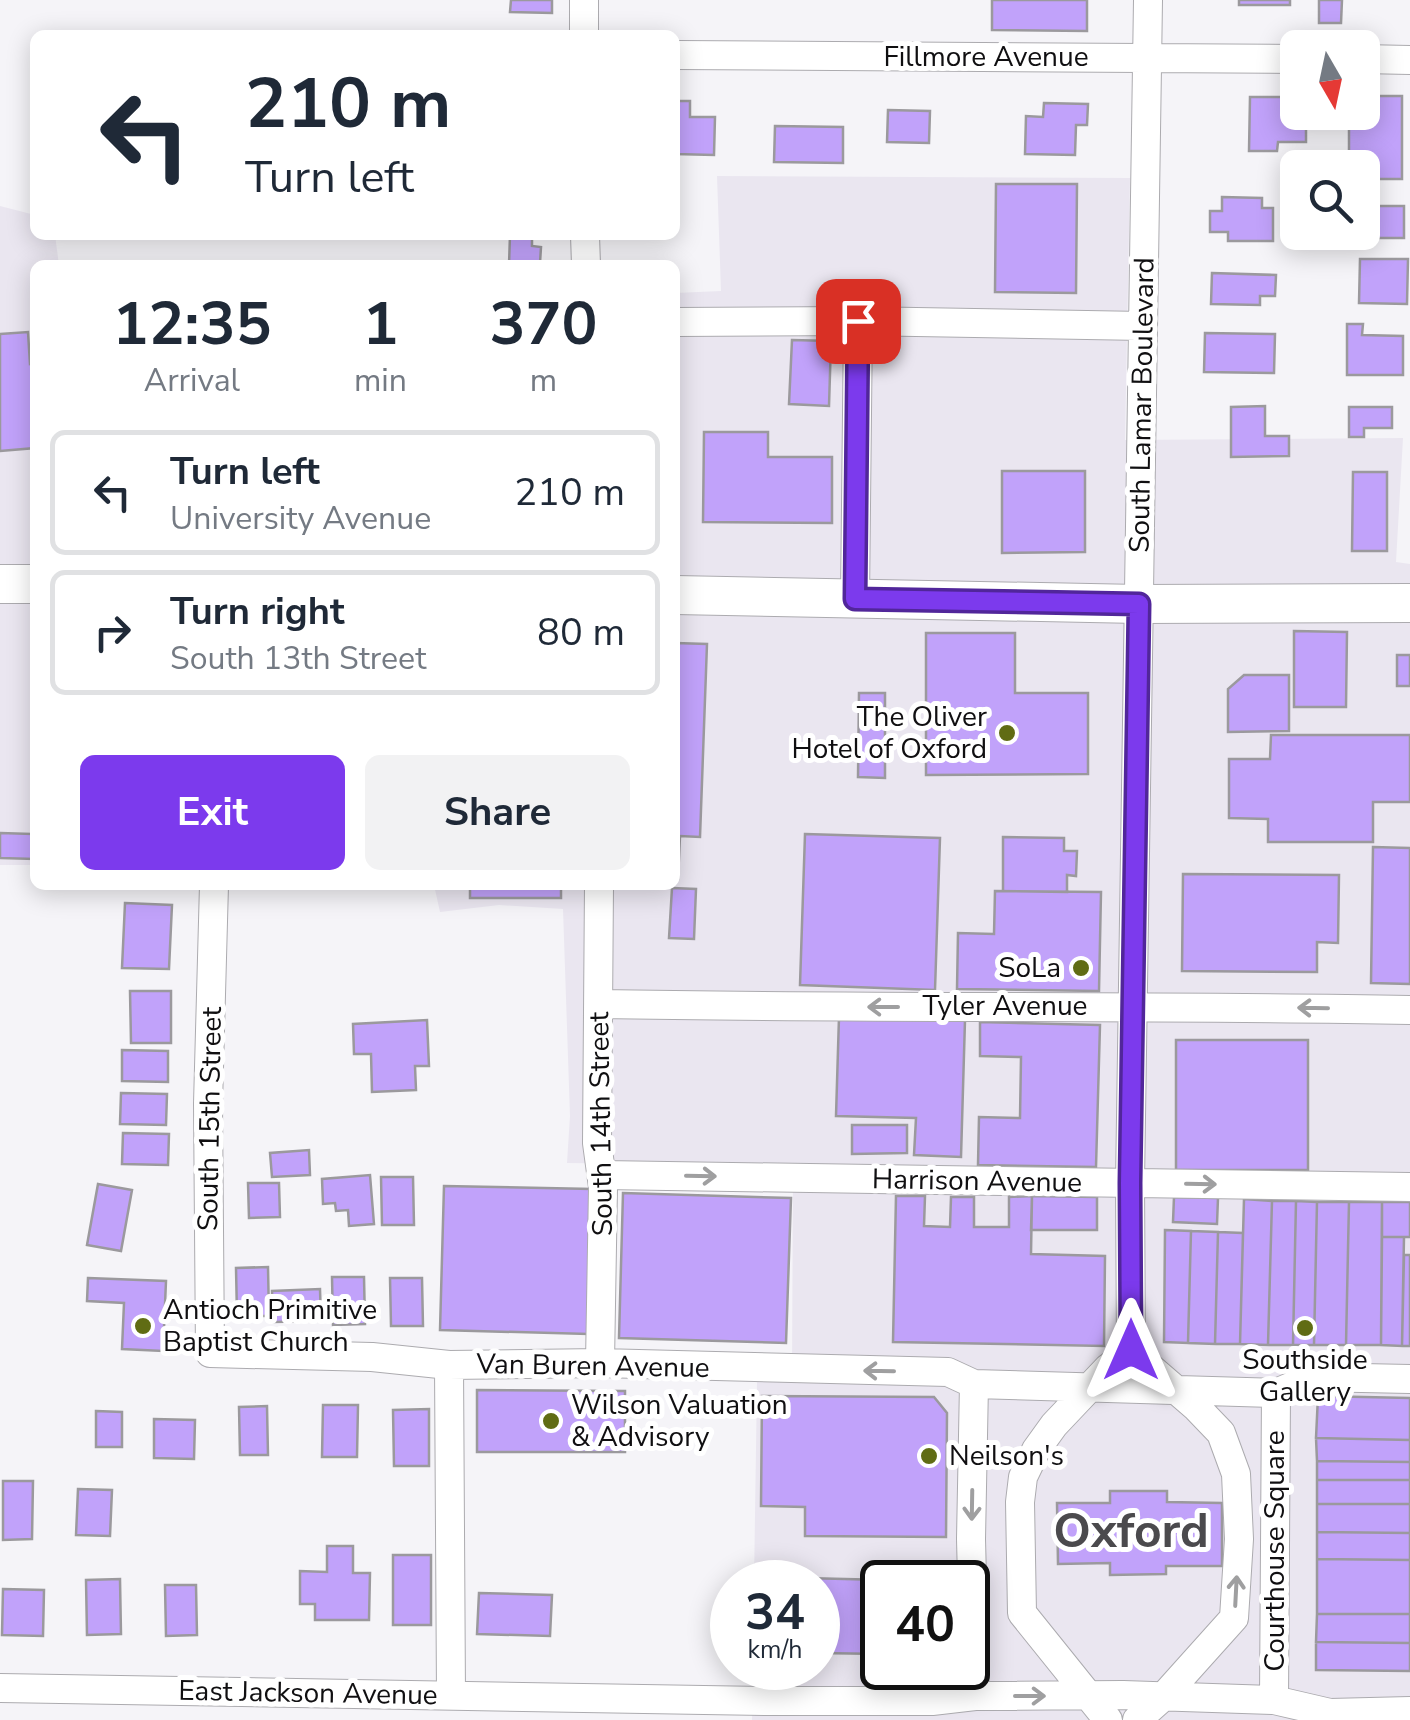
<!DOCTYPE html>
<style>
body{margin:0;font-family:"Nunito Sans",sans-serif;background:#f2f2f3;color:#1f2937;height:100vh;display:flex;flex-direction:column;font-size:38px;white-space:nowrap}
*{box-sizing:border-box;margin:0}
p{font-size:32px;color:#747a83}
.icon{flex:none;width:55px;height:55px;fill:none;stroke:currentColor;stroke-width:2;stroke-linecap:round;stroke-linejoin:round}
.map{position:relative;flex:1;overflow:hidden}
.panel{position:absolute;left:30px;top:260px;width:650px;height:630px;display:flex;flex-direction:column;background:#fff;border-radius:15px;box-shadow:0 5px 25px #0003}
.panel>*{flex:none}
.banner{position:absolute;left:30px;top:30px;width:650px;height:210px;border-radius:15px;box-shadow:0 5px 25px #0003;background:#fff;color:#1f2937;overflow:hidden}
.needle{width:65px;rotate:171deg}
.buttons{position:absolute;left:1280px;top:30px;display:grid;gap:20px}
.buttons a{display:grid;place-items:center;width:100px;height:100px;border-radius:15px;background:#fff;box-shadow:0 5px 25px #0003;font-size:50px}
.speed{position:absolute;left:710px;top:1560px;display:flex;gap:20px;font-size:50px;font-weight:700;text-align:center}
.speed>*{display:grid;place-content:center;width:130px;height:130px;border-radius:50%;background:#fff;box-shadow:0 5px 25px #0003;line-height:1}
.speed small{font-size:25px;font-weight:400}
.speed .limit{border:5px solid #111;border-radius:15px;background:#fff;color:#111}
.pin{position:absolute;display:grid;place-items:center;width:85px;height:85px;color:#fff;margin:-42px;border-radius:20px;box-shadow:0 5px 15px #0006}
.me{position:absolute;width:110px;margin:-55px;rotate:0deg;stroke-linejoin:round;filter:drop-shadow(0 0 8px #0008)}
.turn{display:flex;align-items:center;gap:35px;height:210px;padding:0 50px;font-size:45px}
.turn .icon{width:130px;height:130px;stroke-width:2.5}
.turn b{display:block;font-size:70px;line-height:85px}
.eta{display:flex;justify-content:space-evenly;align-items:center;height:170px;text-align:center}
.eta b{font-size:60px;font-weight:700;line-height:70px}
.action{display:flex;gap:20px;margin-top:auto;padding:20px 50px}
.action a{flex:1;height:115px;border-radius:15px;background:#7c3aed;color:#fff;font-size:40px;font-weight:700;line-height:115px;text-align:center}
.action a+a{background:#f2f2f3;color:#1f2937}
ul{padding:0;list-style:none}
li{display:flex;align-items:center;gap:30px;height:125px;margin:0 20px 15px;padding:0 30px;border:5px solid #e0e1e3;border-radius:15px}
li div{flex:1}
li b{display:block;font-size:38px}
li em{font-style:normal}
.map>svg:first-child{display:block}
</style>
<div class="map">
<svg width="1410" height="1720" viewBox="0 0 1410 1720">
<rect width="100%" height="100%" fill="#f5f4f8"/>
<path fill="#eae6f0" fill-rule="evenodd" d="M 717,176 L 1130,178 L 1125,440 L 1403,438 L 1396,562 L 1410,564 L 1410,1720 L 752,1720 L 753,1668 L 818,1668 L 818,1582 L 754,1582 L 757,1382 L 792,1377 L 793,1166 L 567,1163 L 570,1116 L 563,909 L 499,905 L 440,912 L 434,885 L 675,885 L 675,293 L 721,291 ZM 882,1582 L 968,1582 L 968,1668 L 882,1668 Z
M 0,206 L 35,215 L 35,235 L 55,235 L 59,265 L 35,265 L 35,865 L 0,865 Z"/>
<path fill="#c1a2fa" stroke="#9b999d" stroke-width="2.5" d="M 511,0 L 552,0 L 552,13 L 510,12 Z
M 992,0 L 1087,0 L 1087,31 L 992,30 Z
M 1239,0 L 1290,0 L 1290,5 L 1239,5 Z
M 1319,0 L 1342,0 L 1341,23 L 1319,23 Z
M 1362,96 L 1402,96 L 1402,179 L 1362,179 L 1362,168 L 1349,168 L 1349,112 L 1362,112 Z
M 1250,97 L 1296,97 L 1296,123 L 1306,123 L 1306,142 L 1278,142 L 1277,151 L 1249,151 Z
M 675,101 L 690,101 L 690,117 L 715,117 L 714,155 L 675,154 Z
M 1044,103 L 1088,104 L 1087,125 L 1076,125 L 1075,155 L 1025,154 L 1026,116 L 1043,117 Z
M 888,110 L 930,111 L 929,143 L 887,142 Z
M 775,126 L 843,127 L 843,163 L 774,162 Z
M 996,184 L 1077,184 L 1076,293 L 995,292 Z
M 1222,197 L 1262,198 L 1262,208 L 1273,208 L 1273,241 L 1228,241 L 1228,232 L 1210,232 L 1210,211 L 1222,211 Z
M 1362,206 L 1404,206 L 1404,238 L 1350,238 L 1350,232 L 1362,232 Z
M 510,235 L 532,235 L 532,246 L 541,247 L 540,263 L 550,265 L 509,265 Z
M 1360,259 L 1408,259 L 1407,304 L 1359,303 Z
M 1212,273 L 1276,275 L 1275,296 L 1260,296 L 1260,305 L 1211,304 Z
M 1347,324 L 1363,324 L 1362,335 L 1403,336 L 1403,375 L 1347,375 Z
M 28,332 L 30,364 L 35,363 L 35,448 L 0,451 L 0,334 Z
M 1205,333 L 1275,334 L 1274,373 L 1204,372 Z
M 792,340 L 831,341 L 829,406 L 789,404 Z
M 1265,406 L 1265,436 L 1289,436 L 1289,456 L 1231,457 L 1231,407 Z
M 1349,407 L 1392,407 L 1392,428 L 1364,428 L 1364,437 L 1349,437 Z
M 704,432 L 768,432 L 768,457 L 832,457 L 832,523 L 703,522 Z
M 1002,471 L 1085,471 L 1085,552 L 1002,553 Z
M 1353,472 L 1387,472 L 1387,551 L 1352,551 Z
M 1294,631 L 1347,632 L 1346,707 L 1294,707 Z
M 926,633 L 1015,633 L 1015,693 L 1088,693 L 1088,774 L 926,775 Z
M 675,643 L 707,644 L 700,837 L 680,836 L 678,879 L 675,879 Z
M 1397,655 L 1410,655 L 1410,686 L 1397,686 Z
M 1244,675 L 1289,675 L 1289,731 L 1228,732 L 1228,689 Z
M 859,693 L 885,693 L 885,778 L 858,777 Z
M 1271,735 L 1410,735 L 1410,802 L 1373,802 L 1373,842 L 1268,842 L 1268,819 L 1229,818 L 1229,759 L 1270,759 Z
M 35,750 L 35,859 L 0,858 L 0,833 L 32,834 Z
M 805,834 L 940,838 L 935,990 L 800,985 Z
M 1003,837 L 1064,838 L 1064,851 L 1077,851 L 1076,876 L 1067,875 L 1067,892 L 1003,891 Z
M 1373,847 L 1410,848 L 1410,984 L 1371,983 Z
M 1183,874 L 1339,875 L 1338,943 L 1317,942 L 1317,972 L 1182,971 Z
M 470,885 L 561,885 L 561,898 L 470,898 Z
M 672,888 L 696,889 L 694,939 L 669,938 Z
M 995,891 L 1101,892 L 1099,991 L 957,989 L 958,933 L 994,934 Z
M 125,903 L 172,905 L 169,969 L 122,968 Z
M 130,991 L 171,991 L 171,1043 L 131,1043 Z
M 839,1017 L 965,1020 L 961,1157 L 914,1155 L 916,1118 L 836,1116 Z
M 427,1020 L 429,1066 L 415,1066 L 416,1090 L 372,1092 L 371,1054 L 354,1054 L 353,1024 Z
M 980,1022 L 1100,1025 L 1096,1167 L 978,1165 L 979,1117 L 1020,1118 L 1021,1057 L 980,1056 Z
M 1176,1040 L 1308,1040 L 1308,1170 L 1176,1170 Z
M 122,1050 L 168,1051 L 168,1082 L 122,1081 Z
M 121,1093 L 167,1094 L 166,1125 L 120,1124 Z
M 852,1125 L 907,1125 L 907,1153 L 852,1154 Z
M 123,1133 L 169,1134 L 168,1165 L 122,1164 Z
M 309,1150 L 310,1175 L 272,1177 L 270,1153 Z
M 370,1175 L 374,1224 L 349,1226 L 348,1210 L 336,1211 L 335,1203 L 323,1204 L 322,1179 Z
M 381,1177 L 413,1177 L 414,1225 L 382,1225 Z
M 248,1183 L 279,1183 L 280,1217 L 249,1218 Z
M 98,1184 L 132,1190 L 121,1251 L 87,1245 Z
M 444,1186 L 592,1189 L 588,1334 L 440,1330 Z
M 623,1193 L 791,1198 L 786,1343 L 619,1338 Z
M 896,1196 L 925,1196 L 924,1226 L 950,1227 L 951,1197 L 974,1197 L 974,1227 L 1009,1227 L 1009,1197 L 1032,1196 L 1031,1254 L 1105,1256 L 1104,1346 L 893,1342 Z
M 1032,1196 L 1097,1197 L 1097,1230 L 1031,1230 Z
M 1174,1197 L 1218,1198 L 1217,1224 L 1173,1222 Z
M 1244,1199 L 1272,1201 L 1268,1345 L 1240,1344 Z
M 1272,1201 L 1296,1201 L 1293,1345 L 1268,1345 Z
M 1296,1201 L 1317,1202 L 1314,1345 L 1293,1345 Z
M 1317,1202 L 1349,1202 L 1346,1345 L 1314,1345 Z
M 1349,1202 L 1382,1202 L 1381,1345 L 1346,1345 Z
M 1382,1202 L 1410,1202 L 1410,1237 L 1382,1237 Z
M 1165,1230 L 1191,1231 L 1188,1343 L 1164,1342 Z
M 1191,1231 L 1218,1232 L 1215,1344 L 1188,1343 Z
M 1218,1232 L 1243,1233 L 1240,1344 L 1215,1344 Z
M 1382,1237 L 1404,1237 L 1402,1346 L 1381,1345 Z
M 1404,1255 L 1410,1255 L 1410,1346 L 1402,1346 Z
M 268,1267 L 269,1316 L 237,1316 L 236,1268 Z
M 332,1277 L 364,1277 L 365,1324 L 333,1325 Z
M 88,1278 L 166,1281 L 163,1351 L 122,1349 L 124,1303 L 87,1301 Z
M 390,1278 L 422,1278 L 423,1326 L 391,1326 Z
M 320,1289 L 321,1321 L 273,1322 L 272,1291 Z
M 477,1390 L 625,1391 L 625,1452 L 477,1452 Z
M 762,1396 L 934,1397 L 947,1413 L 946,1537 L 805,1536 L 805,1507 L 761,1506 Z
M 1318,1396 L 1410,1398 L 1410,1440 L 1316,1438 Z
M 323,1405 L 358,1405 L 357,1457 L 322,1457 Z
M 267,1406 L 268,1455 L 240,1455 L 239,1407 Z
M 429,1409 L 429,1466 L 394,1466 L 393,1410 Z
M 96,1411 L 122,1412 L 122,1447 L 96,1447 Z
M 154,1419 L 195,1420 L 194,1459 L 154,1458 Z
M 1316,1438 L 1410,1440 L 1410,1462 L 1317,1461 Z
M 1317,1461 L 1410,1462 L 1410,1480 L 1317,1480 Z
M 1317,1480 L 1410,1480 L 1410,1504 L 1317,1504 Z
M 3,1481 L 33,1481 L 32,1539 L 3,1540 Z
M 78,1489 L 112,1490 L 110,1536 L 76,1535 Z
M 1110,1491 L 1167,1491 L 1167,1502 L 1222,1503 L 1222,1566 L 1166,1566 L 1166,1574 L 1110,1575 L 1110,1563 L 1058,1564 L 1057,1503 L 1110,1503 Z
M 1317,1504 L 1410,1504 L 1410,1533 L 1317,1532 Z
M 1317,1532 L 1410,1533 L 1410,1560 L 1317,1559 Z
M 327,1546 L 353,1546 L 353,1573 L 370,1573 L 369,1620 L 315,1620 L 315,1604 L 300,1604 L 300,1571 L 327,1572 Z
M 393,1555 L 431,1555 L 431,1625 L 393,1625 Z
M 1317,1559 L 1410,1560 L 1410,1614 L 1317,1614 Z
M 804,1578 L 926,1581 L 926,1582 L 882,1582 L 882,1654 L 818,1653 L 818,1582 L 804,1582 Z
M 120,1579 L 121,1634 L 87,1635 L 86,1580 Z
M 165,1585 L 196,1585 L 197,1635 L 166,1636 Z
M 3,1589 L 44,1590 L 43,1636 L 2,1635 Z
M 479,1593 L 552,1595 L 550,1636 L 477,1634 Z
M 1317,1614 L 1410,1614 L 1410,1643 L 1316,1642 Z
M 1316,1642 L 1410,1643 L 1410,1671 L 1316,1670 Z"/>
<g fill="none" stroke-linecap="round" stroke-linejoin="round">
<g stroke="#acabaf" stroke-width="30">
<path id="minor" d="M 584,35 L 584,0
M 675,55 L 1298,59
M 1362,59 L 1410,60
M 585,235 L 586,265
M 675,322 L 858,321 L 1143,326
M 855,599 L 858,321
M 214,885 L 208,1104 L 210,1353 L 372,1357 L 449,1365 L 600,1363 L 948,1372 L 974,1384
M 599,885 L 597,1143 L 603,1187 L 600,1363
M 600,1004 C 870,1009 1140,1005 1410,1010
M 603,1175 L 1410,1187
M 1131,1351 L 1130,1183 L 1148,0
M 1131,1351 L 1197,1408 L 1221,1433 L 1236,1474 L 1239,1539 L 1234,1618 L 1164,1696 L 1137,1720
M 449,1365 L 451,1695
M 0,1688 L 765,1701 L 932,1701 L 975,1696 L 1123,1695 L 1274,1700 L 1330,1713 L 1410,1711
M 975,1696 L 971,1539 L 974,1384 L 1276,1393 L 1314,1377 L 1410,1379
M 1274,1700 L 1276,1393
M 1108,1720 L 1022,1613 L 1020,1502 L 1023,1477 L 1036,1450 L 1054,1425 L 1108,1368 L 1131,1351"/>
</g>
<g stroke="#acabaf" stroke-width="40">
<path id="major" d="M 0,584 L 35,584
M 675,595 L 1139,604 L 1410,603"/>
</g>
<use href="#minor" stroke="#fff" stroke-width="28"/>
<use href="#major" stroke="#fff" stroke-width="38"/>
</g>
<defs><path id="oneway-shaft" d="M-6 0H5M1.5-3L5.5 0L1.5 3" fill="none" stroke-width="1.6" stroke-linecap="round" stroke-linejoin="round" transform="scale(2.5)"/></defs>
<g stroke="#9f9fa0">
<use href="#oneway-shaft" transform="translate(883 1007) rotate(180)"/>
<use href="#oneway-shaft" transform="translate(1313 1008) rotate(-179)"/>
<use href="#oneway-shaft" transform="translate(701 1176) rotate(1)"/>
<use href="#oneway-shaft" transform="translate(1201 1184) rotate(1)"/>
<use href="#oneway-shaft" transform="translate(879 1371) rotate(-179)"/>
<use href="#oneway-shaft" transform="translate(972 1505) rotate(91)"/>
<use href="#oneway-shaft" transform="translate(1236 1591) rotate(-87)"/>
<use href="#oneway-shaft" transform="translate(1030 1696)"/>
</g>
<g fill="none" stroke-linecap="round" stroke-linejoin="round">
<g stroke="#51269a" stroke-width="25">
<path id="route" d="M 858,321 L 855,599 L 1139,604 L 1130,1183 L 1131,1350"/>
</g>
<use href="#route" stroke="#7c3aed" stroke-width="18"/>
</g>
<g fill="#606c14" stroke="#fff" stroke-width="4">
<circle cx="1007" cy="733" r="10"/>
<circle cx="1081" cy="968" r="10"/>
<circle cx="143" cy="1326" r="10"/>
<circle cx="1305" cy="1328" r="10"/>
<circle cx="551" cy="1421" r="10"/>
<circle cx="929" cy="1456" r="10"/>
</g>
<g text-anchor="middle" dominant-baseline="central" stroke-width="10" stroke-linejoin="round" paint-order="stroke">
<g font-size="28" fill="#100f11" stroke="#fff">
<text x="986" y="57">Fillmore Avenue</text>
<text transform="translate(1142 405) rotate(-89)">South Lamar Boulevard</text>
<text x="1005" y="1006">Tyler Avenue</text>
<text transform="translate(210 1119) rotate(-89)">South 15th Street</text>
<text transform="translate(601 1124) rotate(-91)">South 14th Street</text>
<text transform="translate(977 1181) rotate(1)">Harrison Avenue</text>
<text transform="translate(593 1366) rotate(1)">Van Buren Avenue</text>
<text transform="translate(1275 1551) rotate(-90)">Courthouse Square</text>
<text transform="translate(308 1693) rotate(1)">East Jackson Avenue</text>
</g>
<g font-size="28" fill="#100f11" stroke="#fff" text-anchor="start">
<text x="987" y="717" text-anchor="end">The Oliver<tspan x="987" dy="32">Hotel of Oxford</tspan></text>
<text x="1061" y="968" text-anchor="end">SoLa</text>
<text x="163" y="1310">Antioch Primitive<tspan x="163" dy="32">Baptist Church</tspan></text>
<text x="1305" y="1360" text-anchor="middle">Southside<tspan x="1305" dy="32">Gallery</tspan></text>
<text x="571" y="1405">Wilson Valuation<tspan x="571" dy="32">&amp; Advisory</tspan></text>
<text x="949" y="1456">Neilson's</text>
</g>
<g font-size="48" font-weight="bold" fill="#4b4a4d" stroke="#fff">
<text x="1131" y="1531">Oxford</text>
</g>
</g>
</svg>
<div class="buttons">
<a><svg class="needle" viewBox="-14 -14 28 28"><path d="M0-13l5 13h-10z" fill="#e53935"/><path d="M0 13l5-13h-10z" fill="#747a83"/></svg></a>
<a><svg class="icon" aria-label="search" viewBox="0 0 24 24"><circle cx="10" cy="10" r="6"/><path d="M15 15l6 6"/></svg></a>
</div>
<div class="speed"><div>34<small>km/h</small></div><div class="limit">40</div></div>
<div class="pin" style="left:858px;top:321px;background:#d93025"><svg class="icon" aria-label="arrive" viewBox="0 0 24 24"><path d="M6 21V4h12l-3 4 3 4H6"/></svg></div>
<svg class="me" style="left:1131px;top:1350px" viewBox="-20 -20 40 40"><path d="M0-17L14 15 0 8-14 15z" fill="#7c3aed" stroke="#fff" stroke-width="4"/></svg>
<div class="banner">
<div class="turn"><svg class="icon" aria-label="left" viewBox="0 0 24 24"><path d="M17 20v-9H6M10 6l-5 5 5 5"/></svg><div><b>210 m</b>Turn left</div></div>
</div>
<section class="panel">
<div class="eta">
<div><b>12:35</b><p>Arrival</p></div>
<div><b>1</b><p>min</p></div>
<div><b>370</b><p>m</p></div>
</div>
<ul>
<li><svg class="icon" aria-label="left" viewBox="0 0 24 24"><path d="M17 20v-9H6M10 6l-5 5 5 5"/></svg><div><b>Turn left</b><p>University Avenue</p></div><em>210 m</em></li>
<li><svg class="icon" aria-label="right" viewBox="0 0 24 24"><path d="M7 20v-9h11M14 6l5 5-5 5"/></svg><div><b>Turn right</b><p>South 13th Street</p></div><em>80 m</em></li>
</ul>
<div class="action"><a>Exit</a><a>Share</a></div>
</section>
</div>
